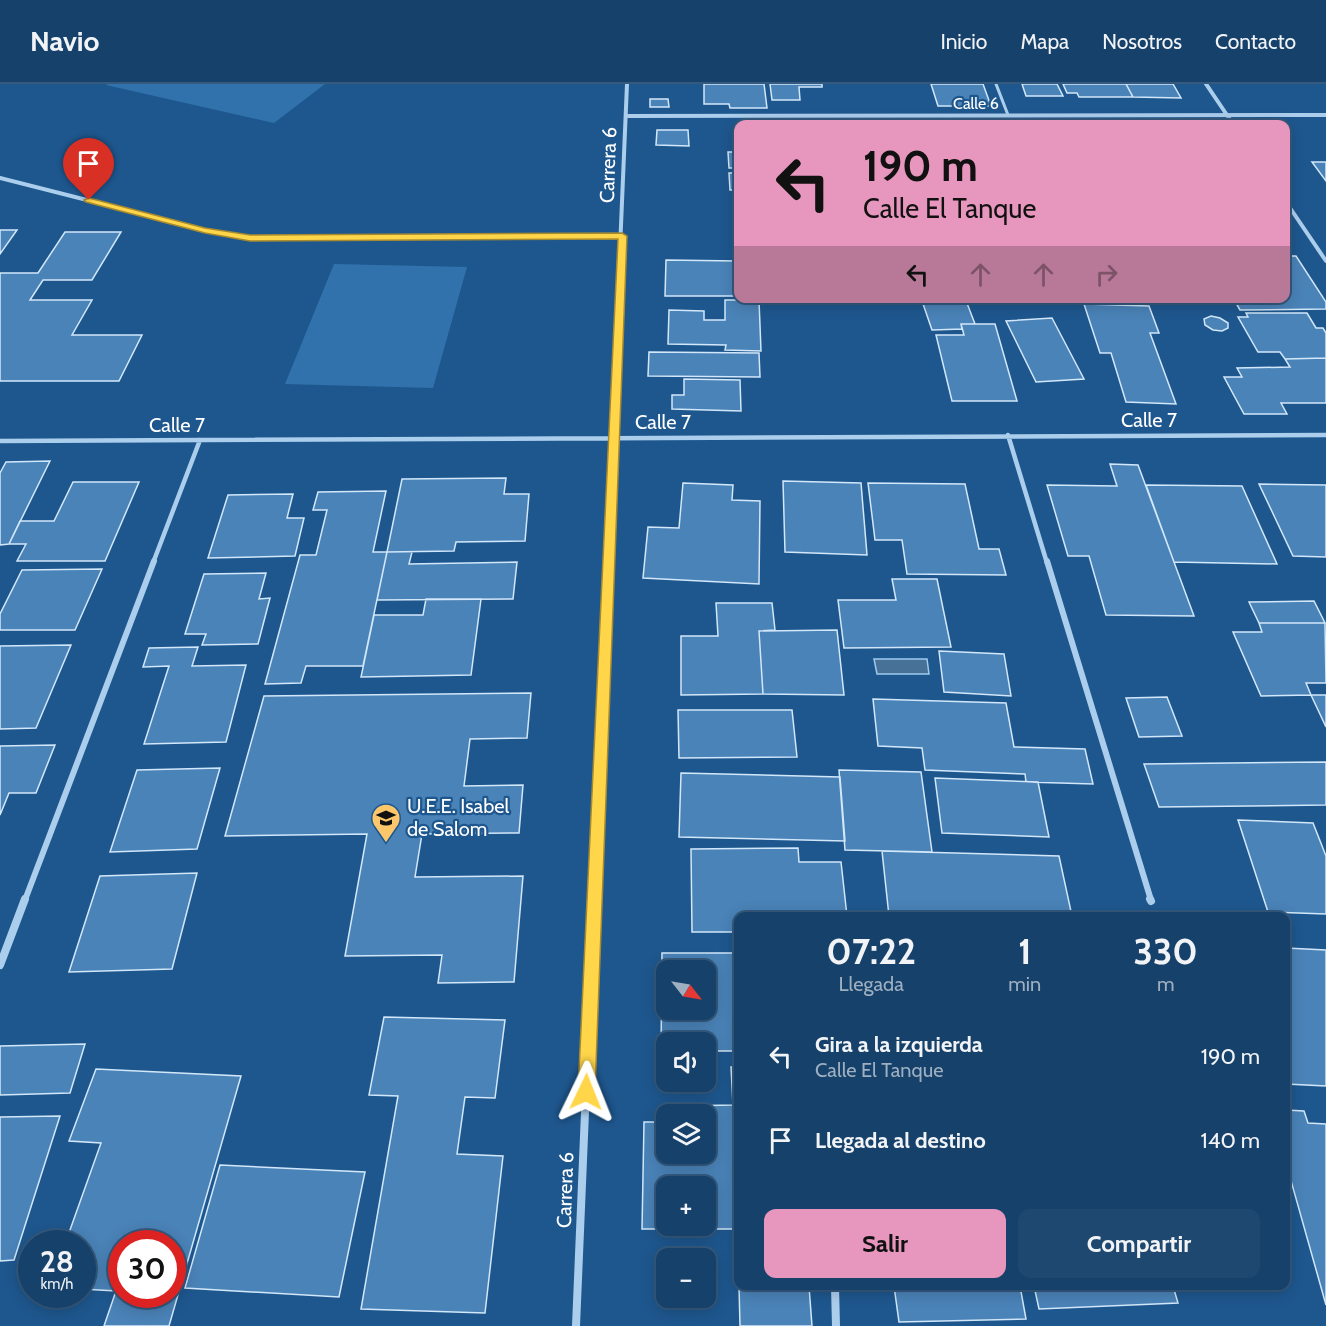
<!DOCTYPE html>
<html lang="es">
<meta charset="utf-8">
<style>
body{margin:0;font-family:Cabin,sans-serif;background:#1f4870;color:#f1f3f6;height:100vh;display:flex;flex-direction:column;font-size:22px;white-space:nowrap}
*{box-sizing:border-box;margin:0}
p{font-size:20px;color:#9eafc1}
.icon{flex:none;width:33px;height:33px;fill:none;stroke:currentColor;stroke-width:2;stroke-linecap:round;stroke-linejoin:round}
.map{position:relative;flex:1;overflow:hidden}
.details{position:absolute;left:734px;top:828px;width:556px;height:378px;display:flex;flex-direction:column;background:#16416a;border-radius:12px;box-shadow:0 3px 15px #0003,0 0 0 2px #355a7e}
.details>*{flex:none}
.guide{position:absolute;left:734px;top:36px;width:556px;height:183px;border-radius:12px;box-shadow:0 3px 15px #0003,0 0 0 2px #355a7e;background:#e797bd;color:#111;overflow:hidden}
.needle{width:39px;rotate:121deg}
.fabs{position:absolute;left:656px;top:876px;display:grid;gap:12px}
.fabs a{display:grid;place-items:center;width:60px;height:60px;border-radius:12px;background:#16416a;box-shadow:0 3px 15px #0003,0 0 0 2px #355a7e;font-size:30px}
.speed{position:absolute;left:18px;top:1146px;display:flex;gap:12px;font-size:30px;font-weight:700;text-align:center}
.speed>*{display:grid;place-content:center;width:78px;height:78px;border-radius:50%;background:#16416a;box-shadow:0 3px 15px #0003,0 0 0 2px #355a7e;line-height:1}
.speed small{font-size:15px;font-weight:400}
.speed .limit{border:9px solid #d22;background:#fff;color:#111}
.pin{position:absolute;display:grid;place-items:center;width:51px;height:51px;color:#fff;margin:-62px -26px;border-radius:50% 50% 50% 0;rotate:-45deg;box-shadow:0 0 6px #0007}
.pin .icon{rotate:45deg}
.me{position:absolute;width:66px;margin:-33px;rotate:2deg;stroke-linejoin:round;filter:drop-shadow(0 0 4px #0008)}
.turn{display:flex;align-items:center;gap:21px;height:126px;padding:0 30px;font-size:27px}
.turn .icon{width:78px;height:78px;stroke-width:2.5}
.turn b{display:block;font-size:42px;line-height:51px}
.lanes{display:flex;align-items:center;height:57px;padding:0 30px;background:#0003;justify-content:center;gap:30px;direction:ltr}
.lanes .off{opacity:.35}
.eta{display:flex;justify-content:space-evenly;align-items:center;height:102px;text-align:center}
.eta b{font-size:36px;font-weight:700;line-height:42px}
.action{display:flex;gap:12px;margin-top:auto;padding:12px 30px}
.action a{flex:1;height:69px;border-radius:12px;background:#e797bd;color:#111;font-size:24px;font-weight:700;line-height:69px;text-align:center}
.action a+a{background:#1f4870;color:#f1f3f6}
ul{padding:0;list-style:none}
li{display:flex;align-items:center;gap:18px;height:84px;padding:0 30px}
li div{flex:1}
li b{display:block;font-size:22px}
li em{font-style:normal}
header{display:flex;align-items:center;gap:36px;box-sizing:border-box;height:84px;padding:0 30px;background:#16416a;border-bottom:2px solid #355a7e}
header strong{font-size:28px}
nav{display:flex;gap:33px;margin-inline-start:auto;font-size:21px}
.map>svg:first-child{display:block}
</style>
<header>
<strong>Navio</strong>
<nav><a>Inicio</a><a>Mapa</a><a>Nosotros</a><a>Contacto</a></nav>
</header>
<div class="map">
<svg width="1326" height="1242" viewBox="0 0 1326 1242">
<rect width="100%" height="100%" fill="#1e578e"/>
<path fill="#3172ac" d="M 108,0 L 325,0 L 274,39 L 106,1 Z
M 334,180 L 467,183 L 433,304 L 285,300 Z"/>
<path fill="#487198" stroke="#9fcaee" stroke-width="1.5" d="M 874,575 L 927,575 L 929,590 L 877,590 Z"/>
<path fill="#4a83b8" stroke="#d2e7f9" stroke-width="1.5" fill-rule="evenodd" d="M 704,0 L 764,0 L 767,24 L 730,24 L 729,20 L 704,20 Z
M 770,0 L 822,0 L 822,3 L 799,3 L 800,16 L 772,16 Z
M 931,0 L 983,0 L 991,22 L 938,22 Z
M 1022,0 L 1057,0 L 1063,12 L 1026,12 Z
M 1063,0 L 1126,0 L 1133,13 L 1079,13 L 1077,9 L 1067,9 Z
M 1126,0 L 1173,0 L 1181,14 L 1133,13 Z
M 650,15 L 668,15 L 669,23 L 650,23 Z
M 657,46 L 688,46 L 689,62 L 656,61 Z
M 728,68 L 738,68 L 738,84 L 729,84 Z
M 1312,78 L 1326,78 L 1326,97 Z
M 729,89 L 738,89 L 738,106 L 730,106 Z
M 0,146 L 17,146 L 0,170 Z
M 65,148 L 121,148 L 92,196 L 43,196 L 30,216 L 92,216 L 72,251 L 142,251 L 119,297 L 0,297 L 0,189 L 38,189 Z
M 1286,172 L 1296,172 L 1326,218 L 1326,225 L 1240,226 L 1233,214 L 1286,214 Z
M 666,176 L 738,177 L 738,212 L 665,212 Z
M 921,214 L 965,214 L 975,240 L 961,240 L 962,245 L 932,246 Z
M 725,216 L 759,216 L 761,267 L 725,266 L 726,261 L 668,260 L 669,226 L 704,227 L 704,236 L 725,236 Z
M 1084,220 L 1149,222 L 1159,249 L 1150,249 L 1176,320 L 1126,318 L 1111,269 L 1100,269 Z
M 1246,229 L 1307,229 L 1316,244 L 1323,244 L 1326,249 L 1326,274 L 1285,275 L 1280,268 L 1258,268 L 1238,233 L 1248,233 Z
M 1211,232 L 1220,234 L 1228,239 L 1228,244 L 1222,247 L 1213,246 L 1205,241 L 1204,235 Z
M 1052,234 L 1084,295 L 1036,298 L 1006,237 Z
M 961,240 L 995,240 L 1017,317 L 952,317 L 936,251 L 964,251 Z
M 649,268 L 759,269 L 760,293 L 648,292 Z
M 1326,274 L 1326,319 L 1281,319 L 1287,330 L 1244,330 L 1224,293 L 1242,293 L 1237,284 L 1290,283 L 1285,275 Z
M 684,295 L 740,296 L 741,327 L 672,325 L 672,311 L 684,311 Z
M 50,377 L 9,460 L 0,461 L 0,389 L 6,378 Z
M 1110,380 L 1138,381 L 1194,532 L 1106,531 L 1089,472 L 1068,472 L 1047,401 L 1117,402 Z
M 506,394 L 504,410 L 529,410 L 525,457 L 456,458 L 454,467 L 387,468 L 402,395 Z
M 783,397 L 861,399 L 867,471 L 785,468 Z
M 73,398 L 139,398 L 105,477 L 17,477 L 26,460 L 9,460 L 20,437 L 54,437 Z
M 683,399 L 733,401 L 732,416 L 760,417 L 759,500 L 643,494 L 648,443 L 679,444 Z
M 868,399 L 965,400 L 979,465 L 999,465 L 1006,491 L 907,490 L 902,456 L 875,456 Z
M 1259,400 L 1326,401 L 1326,473 L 1293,472 Z
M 1146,401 L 1242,402 L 1277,480 L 1174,478 Z
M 386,407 L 373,468 L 387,468 L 363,582 L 306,582 L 301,599 L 265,600 L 300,471 L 316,471 L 327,426 L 313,426 L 318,408 Z
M 293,410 L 287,434 L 304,434 L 295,472 L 208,474 L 228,411 Z
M 387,468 L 412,468 L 409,480 L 517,478 L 513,515 L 377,516 Z
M 102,485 L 75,546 L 0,546 L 0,530 L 22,486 Z
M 266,489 L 259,515 L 270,514 L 258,560 L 202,561 L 206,550 L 185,550 L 204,490 Z
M 892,495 L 937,495 L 951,563 L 844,564 L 838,516 L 896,516 Z
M 426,515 L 481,515 L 471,591 L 361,593 L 374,531 L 423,531 Z
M 1314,517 L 1325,539 L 1259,539 L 1249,518 Z
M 716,519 L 772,519 L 775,546 L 759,547 L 763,610 L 681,611 L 681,552 L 718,552 Z
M 1259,539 L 1325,539 L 1326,599 L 1306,599 L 1311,611 L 1261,612 L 1233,548 L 1262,548 Z
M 837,546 L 844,611 L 763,610 L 759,547 Z
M 71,561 L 36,644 L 0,645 L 0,562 Z
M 198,563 L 192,582 L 246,581 L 226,658 L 144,660 L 169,582 L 143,583 L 149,564 Z
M 939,567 L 1004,570 L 1011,612 L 944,608 Z
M 531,609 L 527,654 L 470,655 L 464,702 L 523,701 L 519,749 L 422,750 L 415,793 L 523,792 L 514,898 L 438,899 L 442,871 L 345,872 L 367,750 L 225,752 L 264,612 Z
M 1311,611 L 1326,611 L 1326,643 Z
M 1167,613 L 1182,652 L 1139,653 L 1126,614 Z
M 873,615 L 1006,619 L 1014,663 L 1085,665 L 1093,700 L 1026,698 L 1025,690 L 925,686 L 922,664 L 878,662 Z
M 678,626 L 792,626 L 797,673 L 679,674 Z
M 55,661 L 36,709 L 9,709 L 0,731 L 0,662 Z
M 1326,678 L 1326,721 L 1159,723 L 1144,680 Z
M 220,684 L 197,765 L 110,768 L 137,686 Z
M 839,686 L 921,688 L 932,768 L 845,766 Z
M 681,689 L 840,693 L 845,757 L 679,753 Z
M 935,694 L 1038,698 L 1049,753 L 942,749 Z
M 1238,736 L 1313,739 L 1326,772 L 1326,830 L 1268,828 Z
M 798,764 L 799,778 L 841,778 L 847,832 L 738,832 L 738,848 L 692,848 L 691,765 Z
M 882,767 L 1059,772 L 1072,832 L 889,832 Z
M 197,789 L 172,885 L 69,888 L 100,792 Z
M 1286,864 L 1326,866 L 1326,1002 L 1286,1000 Z
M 662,869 L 738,869 L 738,967 L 705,967 L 705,958 L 666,958 L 666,967 L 661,967 ZM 666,886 L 705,886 L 705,926 L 666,926 Z
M 384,933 L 505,936 L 495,1014 L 465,1013 L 457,1070 L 503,1072 L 485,1229 L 361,1225 L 398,1012 L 369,1011 Z
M 85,960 L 70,1009 L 0,1011 L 0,962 Z
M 731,983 L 738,983 L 738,1184 L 737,1145 L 642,1145 L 644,1038 L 666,1038 L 666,1070 L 705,1070 L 705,1030 L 680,1030 L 680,1022 L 733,1021 ZM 666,1102 L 705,1102 L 705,1142 L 666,1142 Z
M 96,985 L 241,992 L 169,1242 L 104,1242 L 116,1207 L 82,1205 L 82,1160 L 65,1160 L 101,1059 L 69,1057 ZM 122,1160 L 172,1160 L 172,1210 L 122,1210 Z
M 1286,1026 L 1304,1027 L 1308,1039 L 1326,1040 L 1326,1221 L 1286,1079 Z
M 60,1032 L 14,1176 L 0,1177 L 0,1033 Z
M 220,1081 L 365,1088 L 339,1213 L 185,1204 Z
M 739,1202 L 809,1202 L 812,1242 L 740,1242 Z
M 894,1202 L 1020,1202 L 1026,1235 L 899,1238 Z
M 1034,1202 L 1173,1202 L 1178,1219 L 1039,1225 Z"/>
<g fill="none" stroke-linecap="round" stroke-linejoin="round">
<path stroke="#acceed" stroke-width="3" d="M 996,0 L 1008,31"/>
<path stroke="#acceed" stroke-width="4" d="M 1206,0 L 1233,40
M 626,32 L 1326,31
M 0,94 L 205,146 L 250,154 L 622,152
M 1286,118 L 1326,177
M 618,212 L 627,0"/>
<path stroke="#acceed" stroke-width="4.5" d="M 1008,351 L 1047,479
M 0,357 L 1326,351
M 153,479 L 200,356
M 607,479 L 618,210"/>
<path stroke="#acceed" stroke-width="6" d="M 1047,477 L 1151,816
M 25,816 L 154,477
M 593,816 L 607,477"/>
<path stroke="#acceed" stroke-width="8" d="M 1150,815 L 1151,817
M 0,881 L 25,815
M 835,1202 L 836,1242
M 576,1242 L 594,815"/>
</g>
<path fill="#ffd54a" stroke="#a68a30" stroke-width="1.5" d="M 89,114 L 205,144 L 250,151 L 622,149 L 627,152 L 595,1008 L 592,1014 L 586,1017 L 580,1014 L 578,1008 L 618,155 L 250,157 L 205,149 L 86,118 L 84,116 Z"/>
<defs>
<g id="school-pin" transform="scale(1.5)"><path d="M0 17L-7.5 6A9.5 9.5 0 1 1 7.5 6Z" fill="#fcc76b" stroke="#1e578e"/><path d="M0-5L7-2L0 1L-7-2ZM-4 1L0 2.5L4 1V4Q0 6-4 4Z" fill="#111"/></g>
</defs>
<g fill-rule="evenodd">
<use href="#school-pin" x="386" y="734"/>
</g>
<g text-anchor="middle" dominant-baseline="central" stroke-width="4.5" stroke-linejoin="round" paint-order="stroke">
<g font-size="16" fill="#fff" stroke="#1e578e">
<text x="976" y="19">Calle 6</text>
</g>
<g font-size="20" fill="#fff" stroke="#1e578e">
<text transform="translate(608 81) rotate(-88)">Carrera 6</text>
<text x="1149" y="336">Calle 7</text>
<text x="663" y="338">Calle 7</text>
<text x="177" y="341">Calle 7</text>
<text transform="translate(565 1106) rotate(-88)">Carrera 6</text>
</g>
<g font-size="20" fill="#fff" stroke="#1e578e" text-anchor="start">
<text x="407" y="722">U.E.E. Isabel<tspan x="407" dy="23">de Salom</tspan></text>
</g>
</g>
</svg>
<div class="fabs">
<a><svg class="needle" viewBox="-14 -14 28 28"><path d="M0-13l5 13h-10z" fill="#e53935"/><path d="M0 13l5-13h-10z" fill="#9eafc1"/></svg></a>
<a><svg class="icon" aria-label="sound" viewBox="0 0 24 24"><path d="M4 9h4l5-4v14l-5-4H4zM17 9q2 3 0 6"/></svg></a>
<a><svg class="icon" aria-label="layers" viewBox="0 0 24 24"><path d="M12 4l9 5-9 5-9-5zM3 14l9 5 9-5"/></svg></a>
<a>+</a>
<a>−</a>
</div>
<div class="speed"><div>28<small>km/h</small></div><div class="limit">30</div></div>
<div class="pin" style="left:89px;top:116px;background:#d93025"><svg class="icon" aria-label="arrive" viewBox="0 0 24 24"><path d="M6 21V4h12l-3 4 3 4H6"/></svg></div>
<svg class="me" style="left:586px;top:1008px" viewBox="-20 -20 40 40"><path d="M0-17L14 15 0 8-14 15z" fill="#ffd54a" stroke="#fff" stroke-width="4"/></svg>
<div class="guide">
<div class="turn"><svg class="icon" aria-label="left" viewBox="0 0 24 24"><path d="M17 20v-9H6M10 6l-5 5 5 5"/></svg><div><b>190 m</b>Calle El Tanque</div></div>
<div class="lanes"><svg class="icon" aria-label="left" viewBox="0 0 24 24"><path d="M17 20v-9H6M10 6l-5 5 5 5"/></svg><svg class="icon off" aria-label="ahead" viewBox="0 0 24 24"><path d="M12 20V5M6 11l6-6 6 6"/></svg><svg class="icon off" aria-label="ahead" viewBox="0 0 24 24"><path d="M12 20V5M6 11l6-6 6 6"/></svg><svg class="icon off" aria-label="right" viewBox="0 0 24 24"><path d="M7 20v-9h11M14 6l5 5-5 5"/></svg></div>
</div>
<section class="details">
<div class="eta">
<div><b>07:22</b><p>Llegada</p></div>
<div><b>1</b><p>min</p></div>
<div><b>330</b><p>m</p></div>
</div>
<ul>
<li><svg class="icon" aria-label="left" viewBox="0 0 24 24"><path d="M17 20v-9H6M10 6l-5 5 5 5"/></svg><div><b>Gira a la izquierda</b><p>Calle El Tanque</p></div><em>190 m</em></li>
<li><svg class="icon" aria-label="arrive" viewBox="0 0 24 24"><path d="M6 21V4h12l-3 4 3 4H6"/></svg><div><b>Llegada al destino</b></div><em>140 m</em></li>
</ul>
<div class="action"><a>Salir</a><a>Compartir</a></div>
</section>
</div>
